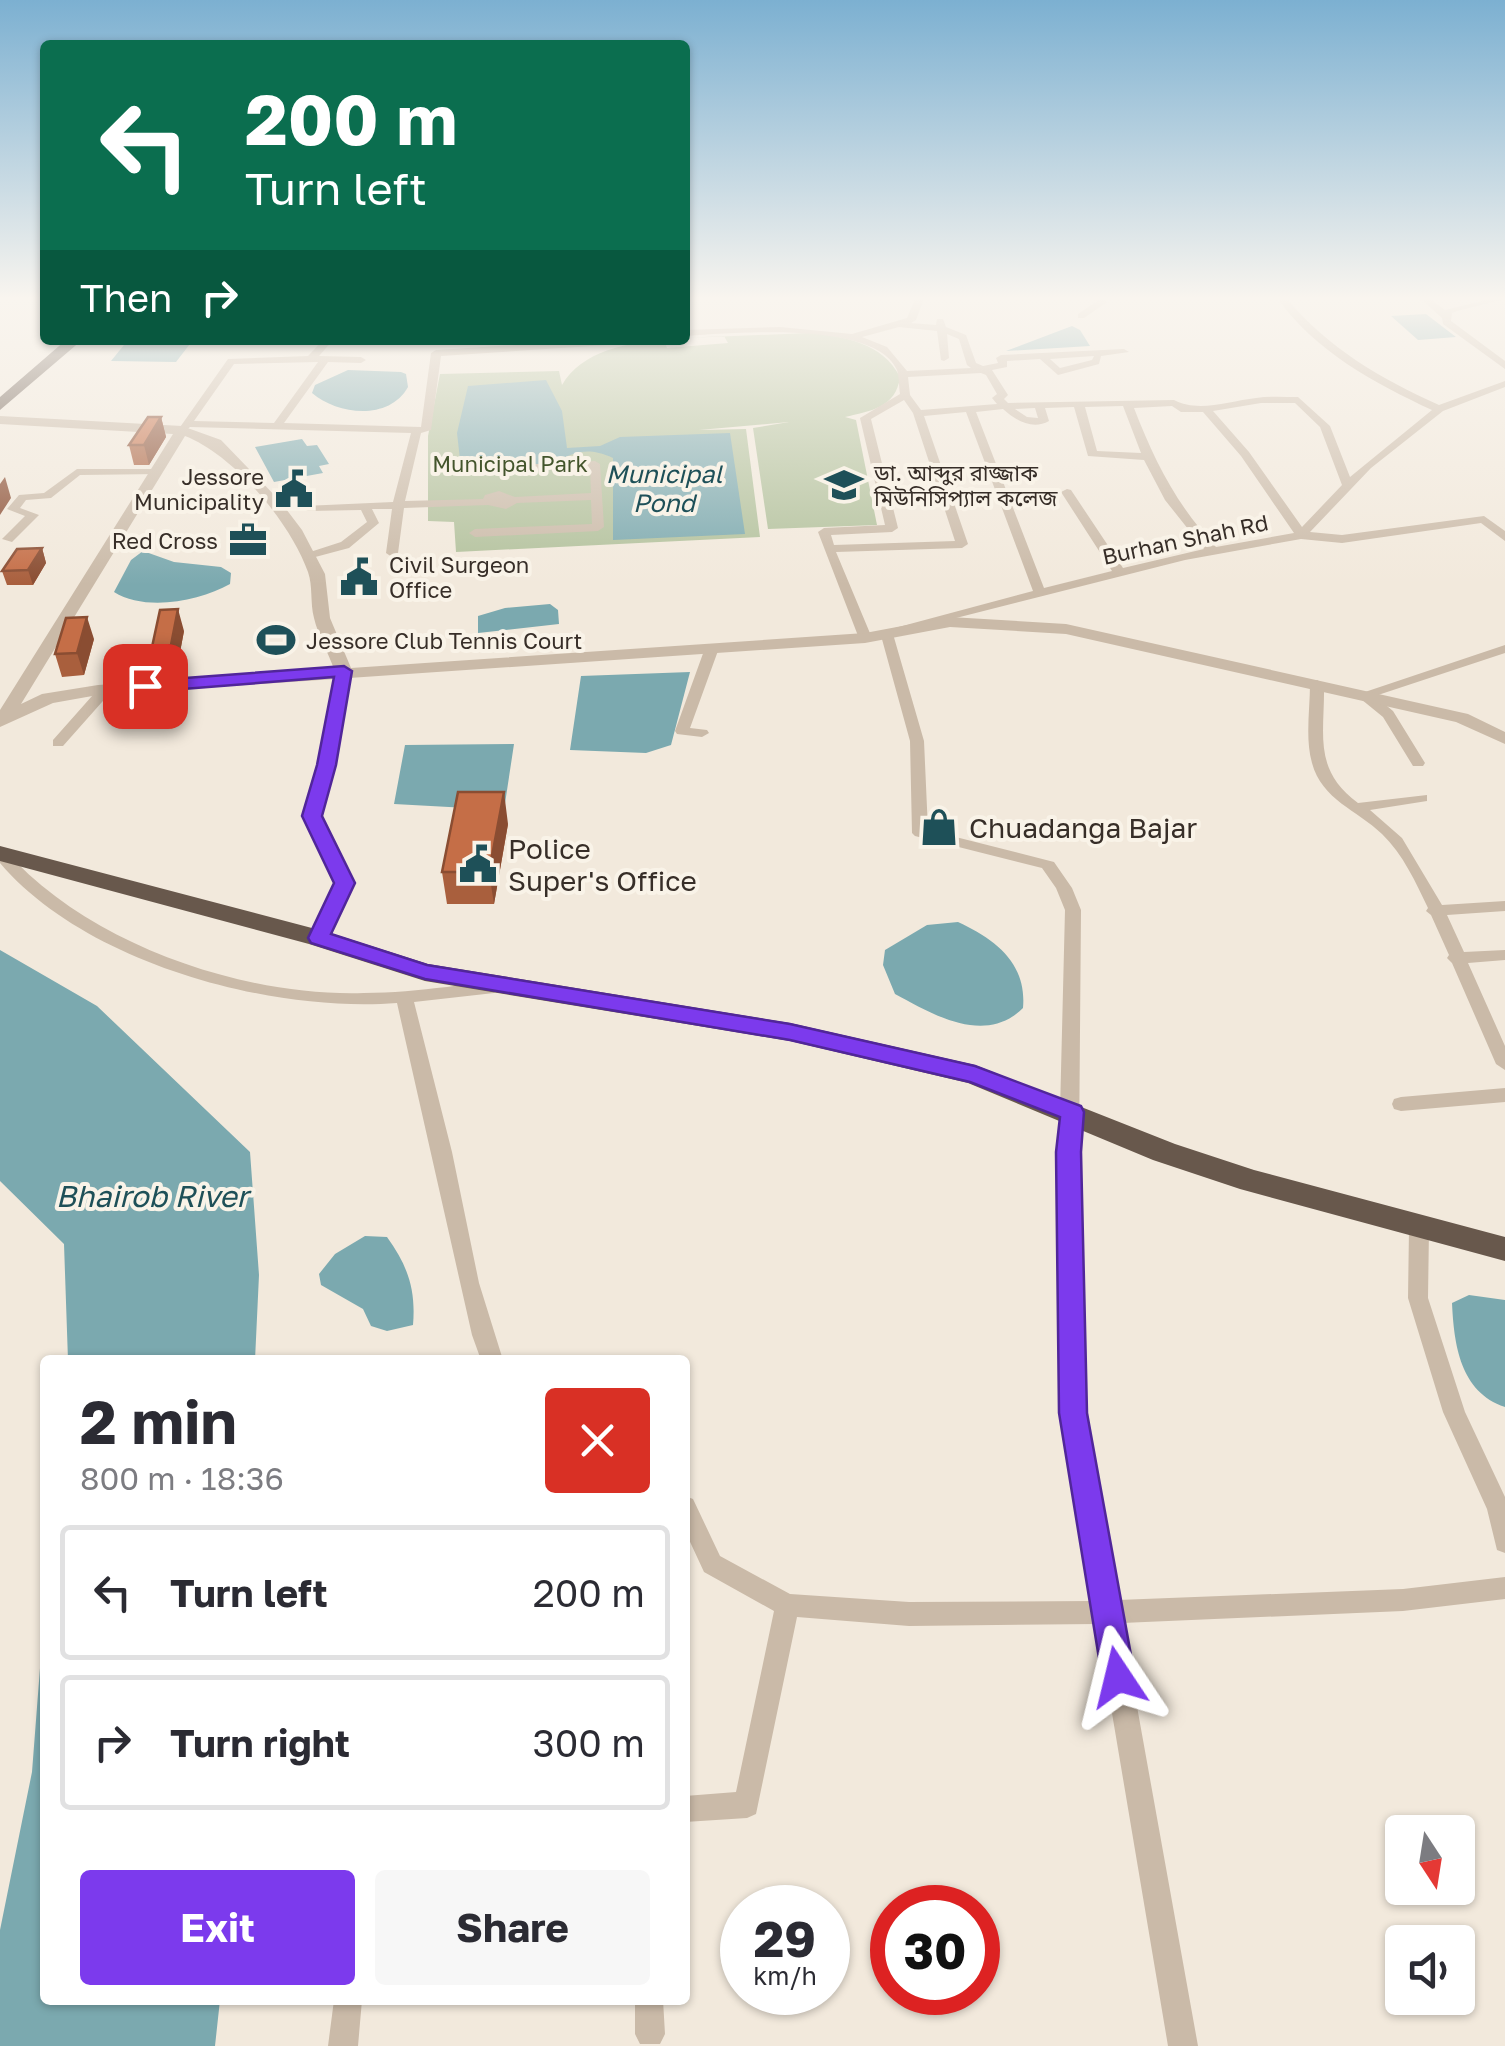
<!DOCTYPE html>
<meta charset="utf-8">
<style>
body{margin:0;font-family:"Golos Text","Noto Sans Bengali",sans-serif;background:#f7f7f7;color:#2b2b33;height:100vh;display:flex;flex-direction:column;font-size:38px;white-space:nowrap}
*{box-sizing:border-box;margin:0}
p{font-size:32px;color:#7c7c81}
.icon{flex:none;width:55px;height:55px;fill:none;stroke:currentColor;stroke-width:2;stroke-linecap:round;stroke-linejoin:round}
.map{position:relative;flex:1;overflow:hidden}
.drawer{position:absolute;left:40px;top:1355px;width:650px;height:650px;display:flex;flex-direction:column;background:#fff;border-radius:10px;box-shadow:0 2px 8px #0004}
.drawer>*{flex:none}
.banner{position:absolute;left:40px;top:40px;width:650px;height:305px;border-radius:10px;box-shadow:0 2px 8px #0004;background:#0b6e4f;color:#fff;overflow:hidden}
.needle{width:65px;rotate:168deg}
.controls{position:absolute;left:1385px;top:1815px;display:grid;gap:20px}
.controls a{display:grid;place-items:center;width:90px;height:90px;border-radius:10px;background:#fff;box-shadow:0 2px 8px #0004;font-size:50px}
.speed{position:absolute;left:720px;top:1885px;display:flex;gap:20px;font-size:50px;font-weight:700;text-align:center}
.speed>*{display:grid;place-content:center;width:130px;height:130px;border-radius:50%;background:#fff;box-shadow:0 2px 8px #0004;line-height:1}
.speed small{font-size:25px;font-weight:400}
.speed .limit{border:15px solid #d22;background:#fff;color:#111}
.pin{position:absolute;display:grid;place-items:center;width:85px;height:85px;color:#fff;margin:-42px;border-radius:20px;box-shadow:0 5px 15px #0006}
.me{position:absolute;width:110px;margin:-55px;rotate:350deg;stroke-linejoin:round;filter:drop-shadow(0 0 8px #0008)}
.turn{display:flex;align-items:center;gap:35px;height:210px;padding:0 40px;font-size:45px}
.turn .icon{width:130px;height:130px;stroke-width:2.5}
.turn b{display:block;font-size:70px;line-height:85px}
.then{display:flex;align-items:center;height:95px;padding:0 40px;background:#0003;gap:20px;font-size:38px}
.round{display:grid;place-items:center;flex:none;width:105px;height:105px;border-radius:10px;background:#f7f7f7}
.summary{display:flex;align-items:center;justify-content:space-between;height:170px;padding:0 40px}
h1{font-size:60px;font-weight:700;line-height:75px}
.action{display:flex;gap:20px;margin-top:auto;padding:20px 40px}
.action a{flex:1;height:115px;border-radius:10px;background:#7c3aed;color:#fff;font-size:40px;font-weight:700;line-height:115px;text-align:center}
.action a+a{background:#f7f7f7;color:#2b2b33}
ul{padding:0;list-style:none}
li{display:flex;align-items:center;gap:30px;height:135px;margin:0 20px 15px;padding:0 20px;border:5px solid #e1e1e2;border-radius:10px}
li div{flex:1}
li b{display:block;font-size:38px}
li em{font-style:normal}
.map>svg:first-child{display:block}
</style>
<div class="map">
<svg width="1505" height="2046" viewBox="0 0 1505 2046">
<rect width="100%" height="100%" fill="#f2e9dc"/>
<path fill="#b2c19c" d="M 809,333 C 844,336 883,343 900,377 C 896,408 870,411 845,417 L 856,420 L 877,525 L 768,529 L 753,428 L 789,422 L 699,430 L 746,429 L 760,537 L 456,552 L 454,522 L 428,521 L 428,436 L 440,374 L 559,371 L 562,385 C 581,351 629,342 664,340 L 667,348 L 728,343 L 724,336 L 685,338 Z"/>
<path fill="#7ba9af" d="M 1426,314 L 1456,337 L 1418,340 L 1391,316 Z
M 1072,326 L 1080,330 L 1090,346 L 1006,351 Z
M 128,340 L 193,340 L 176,362 L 111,361 Z
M 348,370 L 401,372 L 406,374 L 408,387 C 389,421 338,415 312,393 L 315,385 Z
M 546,380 L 562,411 L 567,448 L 600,446 L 620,437 L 730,433 L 745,534 L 613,540 L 613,458 C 575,441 567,463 536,466 C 511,468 486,467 461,468 L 457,433 L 468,386 Z
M 302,439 L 307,446 L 317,445 L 329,464 L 319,466 L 323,473 L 274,482 L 255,447 Z
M 143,551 L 174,562 L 221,567 L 231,573 L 230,584 C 200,601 146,612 114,592 L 131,560 Z
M 550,604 L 558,610 L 559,624 L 478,633 L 478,616 L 505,608 Z
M 690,672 L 671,745 L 646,753 L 570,750 L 581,676 Z
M 514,744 L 504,810 L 394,804 L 405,745 Z
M 958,922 C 995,939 1027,963 1023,1008 C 985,1046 932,1014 895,994 L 883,965 L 885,950 L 927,925 Z
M 0,950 L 97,1006 L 250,1152 L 259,1275 L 255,1360 L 68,1360 L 64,1244 L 0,1181 Z
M 365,1236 L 387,1237 C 408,1266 416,1290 413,1325 L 387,1331 L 371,1326 L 363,1309 L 321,1285 L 319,1274 L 335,1254 Z
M 1469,1295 L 1505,1300 L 1505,1407 C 1460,1392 1454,1344 1452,1303 Z
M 45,1603 L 45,2000 L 220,2000 L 215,2046 L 0,2046 L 0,1930 L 32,1772 Z"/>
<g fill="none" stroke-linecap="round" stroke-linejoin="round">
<path fill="#cabaa8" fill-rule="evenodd" d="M 915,299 L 924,299 L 916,320 L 911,323 L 936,325 L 937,319 L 943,319 L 946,327 L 966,335 L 976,363 L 983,366 L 998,363 L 996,358 L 1001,355 L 1124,349 L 1129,352 L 1101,356 L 1099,364 L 1058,375 L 1040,359 L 1007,361 L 1007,367 L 992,370 L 1008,395 L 1004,399 L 1008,403 L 1174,400 C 1198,413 1229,401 1256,398 C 1270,396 1284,397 1298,397 L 1330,426 L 1350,477 L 1432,410 C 1374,383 1315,351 1278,299 L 1287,299 C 1328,348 1381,379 1439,405 L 1505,381 L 1505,387 L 1443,411 L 1371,468 L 1310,532 L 1342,535 L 1484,516 L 1505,531 L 1505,541 L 1481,523 L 1342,543 L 1301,539 L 1185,560 L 893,634 L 924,741 L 928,830 L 1054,862 L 1072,888 L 1081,910 L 1079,1152 L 1084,1413 L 1118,1600 L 1403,1589 L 1505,1577 L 1505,1599 L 1403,1611 L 1122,1623 L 1198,2046 L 1168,2046 L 1097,1624 L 909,1626 L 797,1617 L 756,1814 L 747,1818 L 685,1822 L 685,1796 L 736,1792 L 774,1611 L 704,1572 L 685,1531 L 685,1496 L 693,1499 L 720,1556 L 790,1594 L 909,1602 L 1093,1601 L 1062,1413 L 1059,1152 L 1065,910 L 1056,888 L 1042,868 L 915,836 L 912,833 L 910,741 L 880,632 L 1033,591 L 966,412 L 924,416 L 968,544 L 962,548 L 836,552 L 872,638 L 870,641 L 860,641 L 818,532 L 824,528 L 885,525 L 860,418 L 900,394 C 899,387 899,376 897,370 C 876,320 730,333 685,336 L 685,330 L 780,327 L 852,334 L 907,318 ZM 899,327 L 937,331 L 941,360 L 944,361 L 949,358 L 947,334 L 959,339 L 967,365 L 971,368 L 907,371 L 887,347 L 862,337 ZM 1094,356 L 1092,360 L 1060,368 L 1050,359 ZM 981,373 L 986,375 L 997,394 L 992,398 L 997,404 L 921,410 L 910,395 L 908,377 ZM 904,400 L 913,413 L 955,541 L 834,545 L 831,535 L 892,532 L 898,528 L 871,419 ZM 1261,403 L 1295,403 L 1320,427 L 1342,485 L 1302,527 L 1249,452 L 1213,411 ZM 1123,406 L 1141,453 L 1097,451 L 1085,407 ZM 1172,406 L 1181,412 L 1203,412 L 1241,456 L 1294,533 L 1216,547 C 1177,506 1154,460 1134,408 ZM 1074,407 L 1088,456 L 1144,460 L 1165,500 L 1204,549 L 1123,568 L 1071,490 L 1067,489 L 1061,492 L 1112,571 L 1044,588 L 976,412 L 1003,409 C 1016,421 1033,430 1049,421 L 1045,408 ZM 1035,408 L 1038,418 L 1027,417 L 1015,409 Z
M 1096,299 L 1104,299 L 1107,302 L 1084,318 L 1078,318 L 1078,314 L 1097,301 Z
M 1421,299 L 1430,299 L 1445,310 L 1490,299 L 1505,299 L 1457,311 L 1452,313 L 1451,321 L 1505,361 L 1505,369 L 1443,324 L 1442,318 Z
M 323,340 L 333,340 L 319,356 L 361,357 L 366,360 L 361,363 L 328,362 L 284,423 L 421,427 L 431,353 L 436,350 L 593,340 L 643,340 L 638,343 L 441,356 L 431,430 L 421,433 L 405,501 L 483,499 L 485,495 L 499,491 L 515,497 L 591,493 L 590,468 L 462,474 L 456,471 L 462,468 L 595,461 L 600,464 L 604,527 L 598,531 L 475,537 L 469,533 L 475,529 L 592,524 L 591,500 L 517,503 L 506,509 L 488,505 L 404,508 L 398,553 L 392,557 L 386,553 L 392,509 L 372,509 L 379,523 L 349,548 L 304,560 L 304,554 L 341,542 L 367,522 L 361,510 L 308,511 L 302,508 L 304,506 L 393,502 L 411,433 L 190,427 L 183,433 L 178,430 L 228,359 L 308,356 ZM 318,362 L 274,423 L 194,421 L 234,364 Z
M 156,469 L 160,470 L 160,474 L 80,475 L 51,498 L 26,500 L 20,508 L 39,515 L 12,542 L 2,539 L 25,516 L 7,509 L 19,495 L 44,493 L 77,469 Z
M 712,644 L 719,648 L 690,728 L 707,730 L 709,733 L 702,737 L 677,734 L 675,731 L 705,648 Z
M 1505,645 L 1505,653 L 1375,696 L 1393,711 L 1425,763 L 1423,766 L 1413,766 L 1383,717 L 1356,695 Z
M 344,667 L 351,671 L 334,765 L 320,815 L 353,883 L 326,938 L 318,943 L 310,938 L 337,883 L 304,815 L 320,765 L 337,671 Z
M 1317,680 L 1324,684 C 1325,734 1312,769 1358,803 L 1427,795 L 1427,801 L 1370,810 L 1402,838 L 1442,905 L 1505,901 L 1505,911 L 1447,915 L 1464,952 L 1505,950 L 1505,960 L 1468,963 L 1505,1046 L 1505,1070 L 1496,1064 L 1452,963 L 1447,958 L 1449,955 L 1431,915 L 1426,911 L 1428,908 C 1416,883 1403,854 1382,834 C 1357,810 1322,800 1312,763 C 1305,738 1310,710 1310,684 Z
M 105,686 L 110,687 L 110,693 L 63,746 L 53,746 L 53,740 L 100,687 Z
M 0,848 L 5,850 C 86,943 242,997 364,993 C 392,993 419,990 447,987 C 464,985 483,980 500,983 L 503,987 L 494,993 L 414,1002 L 452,1152 L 479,1283 L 503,1360 L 481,1360 L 472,1335 L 397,1003 C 270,1013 85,963 0,863 Z
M 1505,1088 L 1505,1102 L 1401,1111 L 1394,1109 L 1392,1104 L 1394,1099 L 1401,1097 Z
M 1419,1221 L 1426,1224 L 1429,1229 L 1428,1298 L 1465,1412 L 1505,1497 L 1505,1553 L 1497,1550 L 1487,1509 L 1443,1412 L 1408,1298 L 1409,1229 L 1412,1224 Z
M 334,2000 L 362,2000 L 358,2046 L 328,2046 Z
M 635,2000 L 663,2000 L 665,2034 L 660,2044 L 640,2044 L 635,2034 Z"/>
<path fill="#cabaa8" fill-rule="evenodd" d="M 0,416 L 182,426 L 221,440 L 280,501 L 302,530 L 325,574 L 330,618 L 351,668 L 865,633 L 950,617 L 1066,624 L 1468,714 L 1505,732 L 1505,744 L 1456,722 L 1066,634 L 950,627 L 865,643 L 98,695 L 53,703 L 0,727 L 0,710 L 173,434 L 0,424 ZM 185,436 C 234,455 290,522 308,572 C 313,586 310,603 314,618 C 318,635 328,652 334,669 L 98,685 L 42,694 L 21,704 Z"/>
<path fill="#68584c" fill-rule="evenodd" d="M 66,340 L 82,340 L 0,410 L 0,397 Z
M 0,846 L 327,932 L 428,964 L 790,1023 L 975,1065 L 1175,1144 L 1254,1170 L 1505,1237 L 1505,1261 L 1240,1189 L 1153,1160 L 968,1083 L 790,1041 L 425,981 L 309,944 L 0,861 Z"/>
</g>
<path fill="#a95f3d" d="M 161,417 L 166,437 L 149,465 L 134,465 L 129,445 Z
M 42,548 L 46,563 L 33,585 L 7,585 L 2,571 Z
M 184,631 L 177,668 L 159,669 L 152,647 Z
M 94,639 L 84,675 L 62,677 L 55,654 Z
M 508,824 L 494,904 L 447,904 L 442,872 Z"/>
<path fill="#8a4d32" d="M 161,417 L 166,437 L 149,465 L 144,445 Z
M 5,477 L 11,498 L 0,515 L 0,484 Z
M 42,548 L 46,563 L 33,585 L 28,570 Z
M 178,609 L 184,631 L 177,668 L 171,645 Z
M 87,617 L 94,639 L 84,675 L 77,653 Z
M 504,792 L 508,824 L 494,904 L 489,872 Z"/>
<path fill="#c56e47" stroke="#8a4d32" stroke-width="2.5" d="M 148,417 L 161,417 L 144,445 L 129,445 Z
M 42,548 L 28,570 L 2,571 L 17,549 Z
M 178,609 L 171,645 L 152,647 L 160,610 Z
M 87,617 L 77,653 L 55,654 L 66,618 Z
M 458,792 L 504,792 L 489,872 L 442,872 Z"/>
<linearGradient id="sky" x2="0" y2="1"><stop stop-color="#7cb0d1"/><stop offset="0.51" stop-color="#f9f5ef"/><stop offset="1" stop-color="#f9f5ef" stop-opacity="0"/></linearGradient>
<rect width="1505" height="585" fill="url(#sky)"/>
<path fill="#7c3aed" stroke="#51269a" stroke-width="2.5" d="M 344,666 L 352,671 L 336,765 L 322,816 L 355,883 L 331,934 L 427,965 L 790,1024 L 975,1066 L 1081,1106 L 1084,1112 L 1081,1152 L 1087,1413 L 1135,1677 L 1130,1689 L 1118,1693 L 1107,1689 L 1102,1677 L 1059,1413 L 1056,1152 L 1060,1117 L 970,1082 L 790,1040 L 425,979 L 311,943 L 308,938 L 334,883 L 302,816 L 317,765 L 334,677 L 145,692 L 136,686 L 145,681 Z"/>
<defs>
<g id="university-bare" transform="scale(3)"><path d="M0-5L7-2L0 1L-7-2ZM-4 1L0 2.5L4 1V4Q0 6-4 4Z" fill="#1e5058" stroke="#f9f3e8" stroke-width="2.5" paint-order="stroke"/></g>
<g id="civic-bare" transform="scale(3)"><path d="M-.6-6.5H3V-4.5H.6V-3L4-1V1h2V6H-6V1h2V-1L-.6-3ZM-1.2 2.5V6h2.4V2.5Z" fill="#1e5058" stroke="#f9f3e8" stroke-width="2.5" paint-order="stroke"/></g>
<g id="office-bare" transform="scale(3)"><path d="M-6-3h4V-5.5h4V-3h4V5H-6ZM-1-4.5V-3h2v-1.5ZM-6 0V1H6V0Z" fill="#1e5058" stroke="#f9f3e8" stroke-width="2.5" paint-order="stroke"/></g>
<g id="stadium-bare" transform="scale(3)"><path d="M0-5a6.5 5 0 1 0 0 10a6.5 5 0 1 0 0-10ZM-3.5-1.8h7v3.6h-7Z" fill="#1e5058" stroke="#f9f3e8" stroke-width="2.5" paint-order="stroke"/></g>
<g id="shop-bare" transform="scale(3)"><path d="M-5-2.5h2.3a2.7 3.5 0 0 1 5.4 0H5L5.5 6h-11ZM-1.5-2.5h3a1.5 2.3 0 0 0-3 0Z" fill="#1e5058" stroke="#f9f3e8" stroke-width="2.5" paint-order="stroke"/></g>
</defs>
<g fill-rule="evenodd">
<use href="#university-bare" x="844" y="485"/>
<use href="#civic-bare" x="294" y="489"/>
<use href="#office-bare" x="248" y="540"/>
<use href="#civic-bare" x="359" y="577"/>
<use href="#stadium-bare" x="276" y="640"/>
<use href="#shop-bare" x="939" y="827"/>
<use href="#civic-bare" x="478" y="864"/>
</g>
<g text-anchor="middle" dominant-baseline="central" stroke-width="8" stroke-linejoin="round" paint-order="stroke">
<g font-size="22" fill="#43552c" stroke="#f9f3e8">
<text x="510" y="463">Municipal Park</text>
</g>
<g font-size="22" fill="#372e28" stroke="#f9f3e8" text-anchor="start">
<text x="874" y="472">ডা. আব্দুর রাজ্জাক<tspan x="874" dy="25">মিউনিসিপ্যাল কলেজ</tspan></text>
<text x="264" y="476" text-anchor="end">Jessore<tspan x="264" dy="25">Municipality</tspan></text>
<text x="218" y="540" text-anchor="end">Red Cross</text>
<text x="389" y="564">Civil Surgeon<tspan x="389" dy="25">Office</tspan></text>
<text x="306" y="640">Jessore Club Tennis Court</text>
</g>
<g font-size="22" fill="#372e28" stroke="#f9f3e8">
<text transform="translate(1185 539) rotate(-12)">Burhan Shah Rd</text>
</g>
<g font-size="25" font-style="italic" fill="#1e5058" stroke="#f9f3e8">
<text x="664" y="473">Municipal<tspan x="664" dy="29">Pond</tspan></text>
</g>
<g font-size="28" fill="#372e28" stroke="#f9f3e8" text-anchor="start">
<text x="969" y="827">Chuadanga Bajar</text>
<text x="508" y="848">Police<tspan x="508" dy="32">Super's Office</tspan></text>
</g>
<g font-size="30" font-style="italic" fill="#1e5058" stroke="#f9f3e8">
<text x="152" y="1196">Bhairob River</text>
</g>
</g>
</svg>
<div class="controls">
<a><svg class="needle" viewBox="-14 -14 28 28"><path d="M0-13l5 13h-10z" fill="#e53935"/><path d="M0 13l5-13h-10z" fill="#7c7c81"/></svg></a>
<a><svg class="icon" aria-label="sound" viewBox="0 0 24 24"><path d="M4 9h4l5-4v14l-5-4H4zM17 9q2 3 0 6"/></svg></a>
</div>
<div class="speed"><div>29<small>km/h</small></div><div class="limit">30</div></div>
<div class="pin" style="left:145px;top:686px;background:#d93025"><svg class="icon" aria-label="arrive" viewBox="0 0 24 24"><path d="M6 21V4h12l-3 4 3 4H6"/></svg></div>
<svg class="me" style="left:1118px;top:1677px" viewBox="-20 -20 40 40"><path d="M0-17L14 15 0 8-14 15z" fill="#7c3aed" stroke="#fff" stroke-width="4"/></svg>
<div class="banner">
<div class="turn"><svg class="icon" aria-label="left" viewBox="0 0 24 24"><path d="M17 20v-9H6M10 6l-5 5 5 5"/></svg><div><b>200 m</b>Turn left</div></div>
<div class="then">Then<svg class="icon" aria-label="right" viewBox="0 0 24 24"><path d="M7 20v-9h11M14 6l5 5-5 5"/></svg></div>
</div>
<section class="drawer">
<div class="summary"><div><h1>2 min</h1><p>800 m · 18:36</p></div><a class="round" style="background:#d93025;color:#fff"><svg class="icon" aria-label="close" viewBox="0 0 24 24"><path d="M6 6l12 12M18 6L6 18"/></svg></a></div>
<ul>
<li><svg class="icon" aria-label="left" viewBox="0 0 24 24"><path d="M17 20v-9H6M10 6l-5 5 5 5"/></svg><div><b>Turn left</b></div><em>200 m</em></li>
<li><svg class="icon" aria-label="right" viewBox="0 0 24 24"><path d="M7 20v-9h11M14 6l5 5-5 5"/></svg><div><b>Turn right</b></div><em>300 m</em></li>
</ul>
<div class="action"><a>Exit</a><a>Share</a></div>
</section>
</div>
